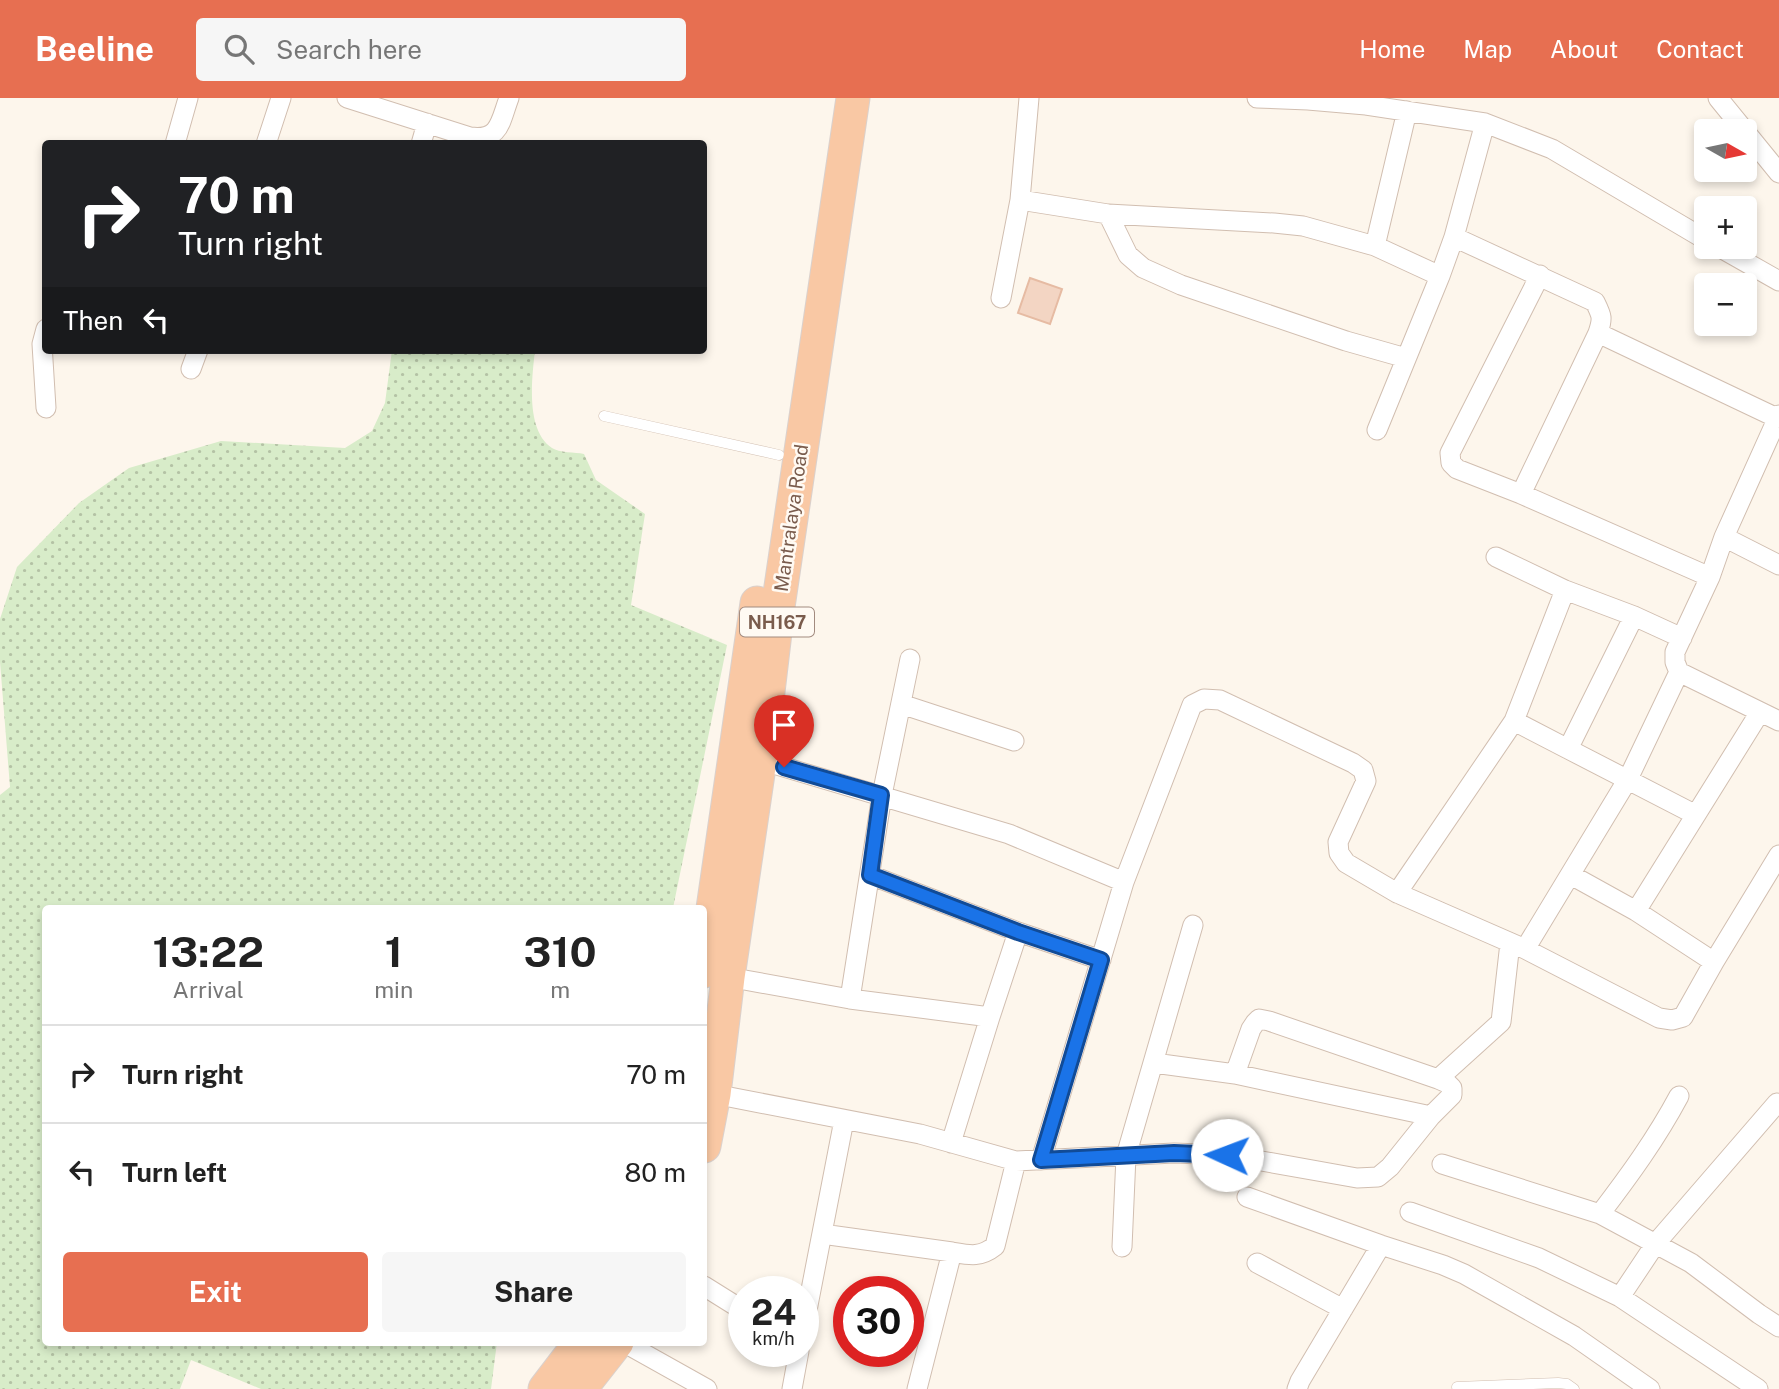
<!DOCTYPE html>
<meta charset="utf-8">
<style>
body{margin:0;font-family:"Public Sans",sans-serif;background:#f6f6f6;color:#222;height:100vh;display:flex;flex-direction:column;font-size:26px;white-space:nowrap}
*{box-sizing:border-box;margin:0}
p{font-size:23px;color:#767676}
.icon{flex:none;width:38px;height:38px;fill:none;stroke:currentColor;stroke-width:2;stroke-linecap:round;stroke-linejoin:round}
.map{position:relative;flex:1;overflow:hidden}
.drawer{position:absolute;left:42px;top:807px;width:665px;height:441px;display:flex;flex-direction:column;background:#fff;border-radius:7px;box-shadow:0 4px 10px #0003}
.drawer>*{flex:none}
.guide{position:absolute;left:42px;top:42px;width:665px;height:214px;border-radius:7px;box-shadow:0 4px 10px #0003;background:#202124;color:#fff;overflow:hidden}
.needle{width:46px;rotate:99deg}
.buttons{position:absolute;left:1694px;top:21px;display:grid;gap:14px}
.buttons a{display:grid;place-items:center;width:63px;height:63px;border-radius:7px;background:#fff;box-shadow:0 4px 10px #0003;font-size:35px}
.speed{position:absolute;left:728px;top:1178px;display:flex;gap:14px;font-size:35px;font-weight:700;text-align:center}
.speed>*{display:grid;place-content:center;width:91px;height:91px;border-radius:50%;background:#fff;box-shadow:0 4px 10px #0003;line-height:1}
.speed small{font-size:18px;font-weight:400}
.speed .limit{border:10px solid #d22;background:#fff;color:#111}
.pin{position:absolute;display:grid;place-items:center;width:60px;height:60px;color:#fff;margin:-72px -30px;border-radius:50% 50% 50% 0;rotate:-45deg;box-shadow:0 0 7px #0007}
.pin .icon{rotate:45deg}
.me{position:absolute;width:77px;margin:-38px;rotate:272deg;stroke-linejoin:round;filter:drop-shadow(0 0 5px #0008)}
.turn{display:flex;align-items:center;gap:24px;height:147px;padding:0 21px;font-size:32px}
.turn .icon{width:91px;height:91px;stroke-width:2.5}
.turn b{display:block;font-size:49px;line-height:60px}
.then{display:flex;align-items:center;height:66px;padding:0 21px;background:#0003;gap:14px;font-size:26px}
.eta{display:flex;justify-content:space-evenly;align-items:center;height:119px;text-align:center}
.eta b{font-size:42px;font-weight:700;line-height:49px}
.primary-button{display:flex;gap:14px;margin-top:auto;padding:14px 21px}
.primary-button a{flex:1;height:80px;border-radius:7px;background:#e76f51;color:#fff;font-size:28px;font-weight:700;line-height:80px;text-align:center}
.primary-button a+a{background:#f6f6f6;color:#222}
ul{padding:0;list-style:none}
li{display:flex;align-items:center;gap:21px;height:98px;padding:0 21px;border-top:2px solid #e0e0e0}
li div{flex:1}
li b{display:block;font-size:26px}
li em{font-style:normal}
header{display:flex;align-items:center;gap:42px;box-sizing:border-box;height:98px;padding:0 35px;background:#e76f51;color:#fff}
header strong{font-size:33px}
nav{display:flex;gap:38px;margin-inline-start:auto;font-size:24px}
.search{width:490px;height:63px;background:#f6f6f6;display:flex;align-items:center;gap:18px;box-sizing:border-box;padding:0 24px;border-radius:7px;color:#767676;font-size:26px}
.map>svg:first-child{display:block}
</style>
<header>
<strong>Beeline</strong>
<div class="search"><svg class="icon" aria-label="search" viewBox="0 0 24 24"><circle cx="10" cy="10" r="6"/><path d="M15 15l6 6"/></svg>Search here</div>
<nav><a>Home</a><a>Map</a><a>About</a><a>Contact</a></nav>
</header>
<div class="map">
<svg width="1779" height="1291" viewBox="0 0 1779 1291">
<defs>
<pattern id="grass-dots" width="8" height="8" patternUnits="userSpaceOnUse" patternTransform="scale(1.75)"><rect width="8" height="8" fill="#d8ecc9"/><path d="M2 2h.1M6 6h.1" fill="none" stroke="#b4c2a5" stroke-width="1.8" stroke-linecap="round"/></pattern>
</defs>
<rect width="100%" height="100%" fill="#fdf6ec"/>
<path fill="url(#grass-dots)" d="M 392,252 L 535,252 C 532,280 525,332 552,350 C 559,355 575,354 584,356 L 596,382 L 645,416 L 631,507 L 727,547 L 673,810 L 46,810 L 46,1244 L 497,1244 L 491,1291 L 261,1291 L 191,1262 L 180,1291 L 0,1291 L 0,697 L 10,689 L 0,564 L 0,521 L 17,469 L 79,405 L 129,370 L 221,343 L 345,350 L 372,333 L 385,305 Z"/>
<path fill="#f3d5c3" stroke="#e6bba3" stroke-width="2" d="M 1030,180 L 1062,191 L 1050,226 L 1018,215 Z"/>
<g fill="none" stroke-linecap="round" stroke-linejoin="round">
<g stroke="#d1beb0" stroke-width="11">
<path id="service" d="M 604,318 L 779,357
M 1457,1289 L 1558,1285 L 1567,1286 L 1574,1291"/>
</g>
<g stroke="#d1beb0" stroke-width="21">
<path id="minor" d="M 347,0 L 470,39 C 500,43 500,24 509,0
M 1257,0 L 1308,2 L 1366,7 L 1485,25 L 1552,51 L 1706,142
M 1718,0 L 1779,75
M 175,46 L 188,0
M 266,46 L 281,0
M 421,46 L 427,25
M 1020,102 L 1108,116 L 1274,125 L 1303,128 L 1375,148 L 1440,178
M 1108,116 L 1128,157 L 1143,170 L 1181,187 L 1346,243 L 1406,260
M 1454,139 L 1595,204 C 1602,218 1603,220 1598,235 L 1521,396
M 1375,148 L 1407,13
M 1719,149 L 1779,183
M 1540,177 L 1450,355 L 1451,365 L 1457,371 L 1521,396 L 1710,479
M 1001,200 L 1020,102 L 1029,0
M 46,231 L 42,246 L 46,310
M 1598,235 L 1777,320
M 191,271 L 198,252
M 1779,317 L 1724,439 L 1710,479 L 1675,554 L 1675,564 L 1679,574 L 1779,623
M 1377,332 L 1440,178 L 1454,139 L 1485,25
M 1724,439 L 1779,467
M 1496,459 L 1565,492 L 1634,518 L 1682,540
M 1634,518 L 1568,651 L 1696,717
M 901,606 L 1014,643
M 1514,623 L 1568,651
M 760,662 L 1009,736 L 1124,784
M 870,777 L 1018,834 L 1101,862
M 1571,777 L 1636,813 L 1714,864
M 1397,795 L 1514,623 L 1565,492
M 1636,813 L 1760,614
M 1525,851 L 1659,920 L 1672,922 L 1683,919 L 1714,864 L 1779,757
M 728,879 L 850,901 L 990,919 L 951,1045
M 850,901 L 882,697 L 910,561
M 990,919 L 1018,834
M 1154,965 L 1235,976
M 1438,981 L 1501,924 L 1510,845
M 714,996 L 920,1036 L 1016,1063 L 1174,1055 L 1228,1057 L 1357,1080 L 1378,1079 L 1390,1069 L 1431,1018 L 1452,997 L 1452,990 L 1447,985 L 1438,981 L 1269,923 L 1259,921 L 1255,925 L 1251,931 L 1235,976 L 1431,1018
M 1041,1062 L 1124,784 L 1192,607 L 1204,601 L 1220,602 L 1353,665 L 1363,672 L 1366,683 L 1338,744 L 1339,755 L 1346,765 L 1397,795 L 1525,851 L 1628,681 L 1679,574
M 1442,1066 L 1600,1116 L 1691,1165 L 1759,1216 L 1779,1229
M 1247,1099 L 1381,1147 L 1443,1167 L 1464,1176 L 1574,1238 L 1650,1291
M 1410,1114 L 1539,1160 L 1620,1199 L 1758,1291
M 1600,1116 C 1629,1078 1656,1041 1679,998
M 822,1136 L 952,1154 L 917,1291
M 1122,1149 L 1126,1058 L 1193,827
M 952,1154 C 969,1157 980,1160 995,1148 L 1016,1063
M 1257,1165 L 1343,1211
M 704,1188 L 744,1213
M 1620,1199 L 1656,1145 L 1777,1005
M 803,1233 L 844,1022
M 623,1244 L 707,1291
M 792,1291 L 799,1253
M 1297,1291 L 1300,1283 L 1381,1147"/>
</g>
<g stroke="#dad1cd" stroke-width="35">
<path id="trunk" d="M 704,873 L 757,505
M 704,1048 L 714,996 L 728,879 L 760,662 L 778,509 L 853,0
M 545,1291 L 581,1244
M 580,1291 L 617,1244"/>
</g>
<use href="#service" stroke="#fff" stroke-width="10"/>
<use href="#minor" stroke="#fff" stroke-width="19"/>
<use href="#trunk" stroke="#f9c8a4" stroke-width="33"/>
</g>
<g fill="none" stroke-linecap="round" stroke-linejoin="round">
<g stroke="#114b97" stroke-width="18">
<path id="route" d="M 784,669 L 881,697 L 870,777 L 1018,834 L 1101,862 L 1041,1062 L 1174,1055 L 1227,1057"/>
</g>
<use href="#route" stroke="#1a73e8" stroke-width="12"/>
</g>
<g text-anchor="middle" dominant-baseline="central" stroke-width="5" stroke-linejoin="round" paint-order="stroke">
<rect fill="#fffaf3" stroke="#a28b7f" stroke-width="2" x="740" y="509.5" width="74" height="29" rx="5"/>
<g font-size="18" font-weight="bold" fill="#7a5c4d">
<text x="777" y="524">NH167</text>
</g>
<g font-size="19" fill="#7a5c4d" stroke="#fffaf3">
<text transform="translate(791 420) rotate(-82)">Mantralaya Road</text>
</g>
</g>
</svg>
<div class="buttons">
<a><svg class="needle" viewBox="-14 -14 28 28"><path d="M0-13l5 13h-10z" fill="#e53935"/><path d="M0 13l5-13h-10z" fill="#767676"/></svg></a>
<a>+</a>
<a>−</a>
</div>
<div class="speed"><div>24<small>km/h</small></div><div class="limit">30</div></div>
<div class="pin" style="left:784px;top:669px;background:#d93025"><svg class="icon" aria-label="arrive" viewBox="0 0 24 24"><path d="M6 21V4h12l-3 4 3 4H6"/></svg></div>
<svg class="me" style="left:1227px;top:1057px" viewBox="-20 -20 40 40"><circle r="19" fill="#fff"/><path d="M0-13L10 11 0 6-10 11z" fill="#1a73e8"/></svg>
<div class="guide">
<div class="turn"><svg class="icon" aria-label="right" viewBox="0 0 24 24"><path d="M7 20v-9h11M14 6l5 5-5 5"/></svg><div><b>70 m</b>Turn right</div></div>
<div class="then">Then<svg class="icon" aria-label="left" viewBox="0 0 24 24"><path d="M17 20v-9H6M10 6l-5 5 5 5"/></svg></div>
</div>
<section class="drawer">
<div class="eta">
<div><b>13:22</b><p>Arrival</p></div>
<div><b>1</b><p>min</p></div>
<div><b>310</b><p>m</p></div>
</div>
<ul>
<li><svg class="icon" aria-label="right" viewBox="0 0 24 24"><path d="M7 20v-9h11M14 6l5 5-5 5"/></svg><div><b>Turn right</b></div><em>70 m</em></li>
<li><svg class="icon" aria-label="left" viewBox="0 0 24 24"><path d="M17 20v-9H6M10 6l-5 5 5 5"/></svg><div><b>Turn left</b></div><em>80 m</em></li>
</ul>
<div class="primary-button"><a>Exit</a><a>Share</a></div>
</section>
</div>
